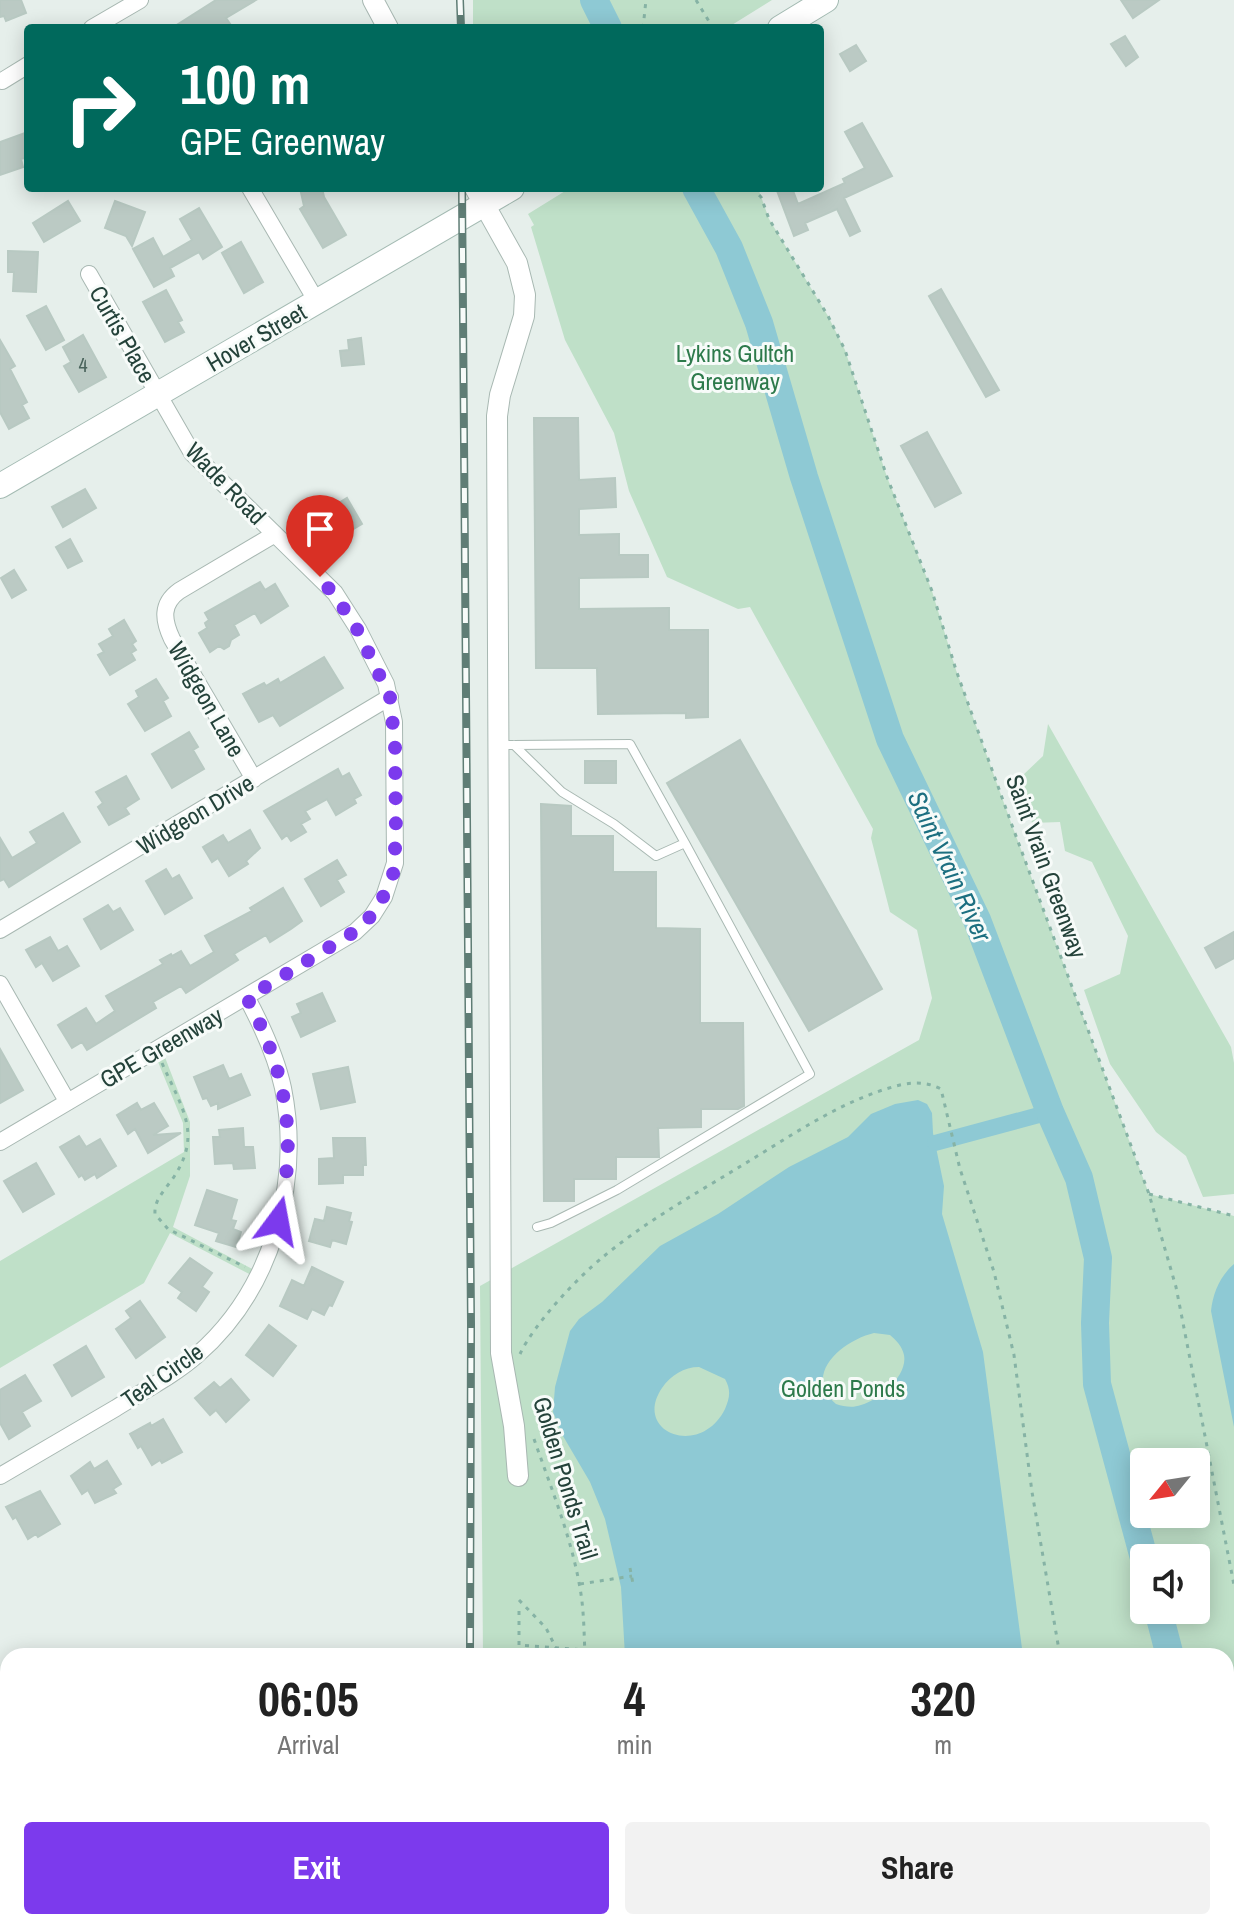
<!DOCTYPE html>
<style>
body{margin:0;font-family:"Archivo Narrow",sans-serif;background:#f2f2f2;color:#222;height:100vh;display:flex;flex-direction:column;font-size:30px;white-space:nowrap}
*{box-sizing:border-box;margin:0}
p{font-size:26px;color:#767676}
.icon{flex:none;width:44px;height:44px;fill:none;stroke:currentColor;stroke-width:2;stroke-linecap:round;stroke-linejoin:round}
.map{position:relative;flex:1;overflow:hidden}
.sheet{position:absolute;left:0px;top:1648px;width:1234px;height:282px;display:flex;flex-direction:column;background:#fff;border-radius:24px 24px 0 0;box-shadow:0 4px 20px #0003}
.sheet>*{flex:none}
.top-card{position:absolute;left:24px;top:24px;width:800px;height:168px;border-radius:8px;box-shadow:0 4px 20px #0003;background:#00695c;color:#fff;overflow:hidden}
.needle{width:52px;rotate:240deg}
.tools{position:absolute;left:1130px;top:1448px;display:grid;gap:16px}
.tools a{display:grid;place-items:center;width:80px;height:80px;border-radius:8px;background:#fff;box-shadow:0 4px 20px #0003;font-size:40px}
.pin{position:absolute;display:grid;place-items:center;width:68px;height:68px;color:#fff;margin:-82px -34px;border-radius:50% 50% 50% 0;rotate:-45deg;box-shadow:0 0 8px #0007}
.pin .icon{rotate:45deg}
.me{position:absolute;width:88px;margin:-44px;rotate:13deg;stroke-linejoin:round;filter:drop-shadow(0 0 6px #0008)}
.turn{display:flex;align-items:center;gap:28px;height:168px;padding:0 24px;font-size:36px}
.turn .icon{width:104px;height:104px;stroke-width:2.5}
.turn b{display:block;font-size:56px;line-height:68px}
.eta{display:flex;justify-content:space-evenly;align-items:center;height:136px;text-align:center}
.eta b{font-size:48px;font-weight:700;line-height:56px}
.button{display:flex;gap:16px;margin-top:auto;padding:16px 24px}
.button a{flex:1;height:92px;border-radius:8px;background:#7c3aed;color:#fff;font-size:32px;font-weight:700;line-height:92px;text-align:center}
.button a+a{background:#f2f2f2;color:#222}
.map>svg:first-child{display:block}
</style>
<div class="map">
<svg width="1234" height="1929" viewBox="0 0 1234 1929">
<rect width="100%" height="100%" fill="#e6efeb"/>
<path fill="#bfe0c8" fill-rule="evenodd" d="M 473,0 L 772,0 L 727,28 L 473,28 Z
M 570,188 L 758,188 L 769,219 L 828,316 L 845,350 L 887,477 L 932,591 L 956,670 L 1013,828 L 1149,1194 L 1234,1216 L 1234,1929 L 485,1929 L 485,1922 L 1226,1922 L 1226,1656 L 483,1656 L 480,1286 L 919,1040 L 932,998 L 917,930 L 890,912 L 871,838 L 873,829 L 750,607 L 738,609 L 667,577 L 629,491 L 614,433 L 565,340 L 531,227 L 534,225 L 528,214 ZM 1144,1462 L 1196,1462 L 1196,1514 L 1144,1514 ZM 1144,1558 L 1196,1558 L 1196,1610 L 1144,1610 Z
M 1048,724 L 1231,1047 L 1234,1063 L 1234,1194 L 1203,1197 L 1186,1156 L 1156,1132 L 1110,1064 L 1084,990 L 1120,974 L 1128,936 L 1092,862 L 1065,851 L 1060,822 L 1032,823 L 1022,776 L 1043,756 Z
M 161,1047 L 190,1122 L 190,1176 L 173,1227 L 260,1273 L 257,1278 L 170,1233 L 144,1283 L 0,1368 L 0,1261 L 184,1152 L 183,1123 L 154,1052 Z"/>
<path fill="#8ec9d4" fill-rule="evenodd" d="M 918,1100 L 927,1104 L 932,1113 L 933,1133 L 944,1186 L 942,1214 L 983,1352 L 1023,1656 L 625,1656 L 621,1587 L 605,1519 L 590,1482 L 563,1436 L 553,1412 L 555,1387 L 570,1331 L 579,1319 L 602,1302 L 660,1246 L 718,1214 L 789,1167 L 848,1137 L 871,1114 L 895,1104 ZM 874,1333 L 890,1335 C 896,1340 902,1346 904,1355 C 908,1376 879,1400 861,1405 C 853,1408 845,1407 836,1404 C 801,1374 844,1340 874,1333 ZM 699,1367 L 725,1379 C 731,1390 730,1397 725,1409 C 700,1459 632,1432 662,1388 C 671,1375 684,1367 699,1367 Z
M 1234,1264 L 1234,1427 L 1211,1311 C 1213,1293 1220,1276 1234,1264 Z
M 576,1922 L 1079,1922 L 1080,1929 L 573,1929 Z"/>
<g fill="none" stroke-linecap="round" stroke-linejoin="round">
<path stroke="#8ec9d4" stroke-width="5" d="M 321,1929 L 333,1922"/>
<path stroke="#8ec9d4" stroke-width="16" d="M 935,1143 L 1050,1112
M 1226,1772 L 1234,1771"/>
<path stroke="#8ec9d4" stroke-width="28" d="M 594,0 L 608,28
M 696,188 L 729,248 L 759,323 L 804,477 L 890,739 L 977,920 L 1050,1112 L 1079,1178 L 1098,1258 L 1095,1323 L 1097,1384 L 1144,1558
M 1158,1610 L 1170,1656
M 1195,1922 L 1195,1929"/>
</g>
<path fill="#bbcac4" stroke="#b8c9c2" stroke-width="2" d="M 0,0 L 21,0 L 26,13 L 6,21 L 4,16 L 0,17 Z
M 216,0 L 256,0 L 226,18 L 233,28 L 172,28 Z
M 1121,0 L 1159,0 L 1133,18 Z
M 1125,36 L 1138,57 L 1126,66 L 1111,44 Z
M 856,45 L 866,61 L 850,71 L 840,54 Z
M 862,123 L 892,176 L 844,198 L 860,231 L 850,236 L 837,209 L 805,223 L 808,230 L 794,236 L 776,188 L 792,188 L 798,204 L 845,183 L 843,179 L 865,168 L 845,132 Z
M 28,132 L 28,157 L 21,159 L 23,167 L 0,175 L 0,142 Z
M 300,188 L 322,188 L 324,197 L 346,235 L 323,248 L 300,209 L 304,206 Z
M 68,201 L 80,221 L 44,242 L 33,223 Z
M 115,201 L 145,212 L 132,246 L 126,236 L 105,228 Z
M 199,208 L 222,247 L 203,259 L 199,252 L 170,268 L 174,276 L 154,287 L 133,249 L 153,238 L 163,257 L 192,240 L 180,219 Z
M 241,242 L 263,282 L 244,293 L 222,253 Z
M 8,251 L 38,252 L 36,292 L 13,291 L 14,272 L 8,272 Z
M 941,289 L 999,390 L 986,397 L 929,296 Z
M 166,290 L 182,320 L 178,322 L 184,332 L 165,342 L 143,302 Z
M 46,306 L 64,340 L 46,350 L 27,316 Z
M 83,335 L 106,377 L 79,392 L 64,366 L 71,362 L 63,347 Z
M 361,338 L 364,364 L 342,366 L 340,351 L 349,350 L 348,340 Z
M 0,340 L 15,366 L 10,369 L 27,402 L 22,405 L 29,418 L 9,429 L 0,412 Z
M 534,418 L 578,418 L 579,480 L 615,478 L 616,507 L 579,509 L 579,535 L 619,534 L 619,555 L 648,555 L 648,577 L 579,578 L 579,609 L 669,608 L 669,630 L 708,630 L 708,717 L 686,718 L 686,713 L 598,714 L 597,668 L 536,668 Z
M 927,432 L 961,493 L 935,507 L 901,446 Z
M 85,489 L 96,508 L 63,527 L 52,507 Z
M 347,498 L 362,524 L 338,538 L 333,529 L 326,534 L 316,517 Z
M 70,539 L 82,561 L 68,568 L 56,547 Z
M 14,570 L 26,590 L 12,598 L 1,578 Z
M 260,582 L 265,590 L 275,584 L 288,606 L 261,623 L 255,613 L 234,625 L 239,635 L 231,640 L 229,646 L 224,649 L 219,646 L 210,652 L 199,633 L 207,628 L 205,623 L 209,620 L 205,613 Z
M 124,620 L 136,641 L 132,644 L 136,650 L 131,653 L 135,660 L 110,675 L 98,655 L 104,652 L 99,644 L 113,636 L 109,629 Z
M 324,657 L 343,688 L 280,726 L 273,715 L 259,722 L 243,694 L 264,683 L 266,686 L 278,679 L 280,683 Z
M 156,679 L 168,698 L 163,701 L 171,716 L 145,731 L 128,704 L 139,697 L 136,691 Z
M 189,732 L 198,747 L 193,750 L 204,769 L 172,788 L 152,754 Z
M 740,740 L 882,989 L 809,1031 L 667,783 Z
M 585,761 L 616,761 L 616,783 L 585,783 Z
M 338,769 L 342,777 L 349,773 L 361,795 L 354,799 L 356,803 L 336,815 L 327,799 L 305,811 L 310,819 L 301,824 L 306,832 L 291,841 L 287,835 L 282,839 L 264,811 Z
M 126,776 L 139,799 L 125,808 L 129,814 L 109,825 L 98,807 L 103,803 L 96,792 Z
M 541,804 L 571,806 L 571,836 L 613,836 L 613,872 L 656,872 L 656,928 L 700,929 L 700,1023 L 743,1023 L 744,1106 L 738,1109 L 701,1109 L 701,1127 L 658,1128 L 659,1157 L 616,1157 L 616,1179 L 574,1179 L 574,1201 L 544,1201 Z
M 63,813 L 80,842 L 9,887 L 4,879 L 0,881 L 0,838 L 12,858 L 37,843 L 30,832 Z
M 250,830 L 260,848 L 246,861 L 248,864 L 229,876 L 218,858 L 212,862 L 203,847 L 223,835 L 228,843 Z
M 337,860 L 346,875 L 337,880 L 344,892 L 321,906 L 305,879 Z
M 166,869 L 172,879 L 179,875 L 192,898 L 165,914 L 146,881 Z
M 283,888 L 302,921 L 291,929 L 270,942 L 266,935 L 234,954 L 238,960 L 186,993 L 181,986 L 153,1002 L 156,1008 L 87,1050 L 82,1042 L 72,1048 L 58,1025 L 86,1008 L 96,1024 L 115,1011 L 106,996 L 163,964 L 160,960 L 171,954 L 172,956 L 181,951 L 190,966 L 214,952 L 205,936 L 252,911 L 250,908 Z
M 108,905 L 113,912 L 120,908 L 133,930 L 101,949 L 84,919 Z
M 1234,932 L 1234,958 L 1216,968 L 1205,948 Z
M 50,937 L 58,951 L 67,946 L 79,966 L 53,981 L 42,963 L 36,967 L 26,950 Z
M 322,993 L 335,1021 L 301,1037 L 292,1017 L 301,1013 L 297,1004 Z
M 0,1049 L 23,1090 L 0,1103 Z
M 223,1065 L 229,1079 L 241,1074 L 250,1095 L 218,1109 L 218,1103 L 211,1106 L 207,1098 L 203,1099 L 194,1077 Z
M 348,1067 L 355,1102 L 321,1109 L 313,1074 Z
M 137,1103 L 141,1110 L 154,1103 L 168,1126 L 153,1135 L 181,1133 L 148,1153 L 135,1129 L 128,1134 L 117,1115 Z
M 243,1128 L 244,1147 L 253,1147 L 255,1168 L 234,1169 L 233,1163 L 215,1164 L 213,1137 L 220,1137 L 219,1130 Z
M 79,1136 L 86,1147 L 100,1139 L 116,1166 L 97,1178 L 95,1174 L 85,1180 L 82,1175 L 79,1177 L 60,1147 Z
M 333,1138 L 365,1138 L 366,1165 L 363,1165 L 363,1175 L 343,1175 L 343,1183 L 319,1184 L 319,1159 L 334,1158 Z
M 36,1163 L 54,1194 L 23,1212 L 4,1181 Z
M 207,1190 L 237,1200 L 231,1220 L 236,1221 L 233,1229 L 241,1232 L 236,1247 L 216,1241 L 219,1233 L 195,1225 Z
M 327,1207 L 351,1213 L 349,1221 L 352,1222 L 346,1244 L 332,1240 L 330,1247 L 309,1241 L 315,1219 L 324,1221 Z
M 190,1258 L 212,1273 L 202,1287 L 209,1292 L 196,1311 L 178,1298 L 182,1292 L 169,1283 Z
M 312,1267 L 343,1282 L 332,1306 L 329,1305 L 324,1315 L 312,1309 L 307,1319 L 280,1306 L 292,1280 L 304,1286 Z
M 140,1301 L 165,1337 L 136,1358 L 116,1329 L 131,1318 L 126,1311 Z
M 269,1325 L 296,1346 L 273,1376 L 246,1355 Z
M 86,1346 L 104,1377 L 72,1396 L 54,1365 Z
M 25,1375 L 41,1401 L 22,1412 L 30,1426 L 9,1439 L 0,1423 L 0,1390 Z
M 231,1379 L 249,1400 L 226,1422 L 216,1410 L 210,1415 L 195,1398 L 214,1382 L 220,1388 Z
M 163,1419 L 182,1452 L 162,1463 L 160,1460 L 152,1465 L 141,1446 L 138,1448 L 130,1434 L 150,1423 L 151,1426 Z
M 107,1461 L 121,1484 L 113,1489 L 116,1493 L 95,1503 L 88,1490 L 82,1494 L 71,1476 L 90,1462 L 94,1469 Z
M 40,1491 L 60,1524 L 38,1537 L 36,1534 L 28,1539 L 16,1517 L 13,1519 L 6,1507 Z"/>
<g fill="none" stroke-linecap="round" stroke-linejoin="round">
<g stroke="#a8b8b2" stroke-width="10">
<path id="service" d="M 499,745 L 514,745 L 630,744 L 685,843 L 656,856 L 614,824 L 562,792 L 514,745
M 537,1227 L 551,1223 L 617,1190 L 810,1074 L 685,843"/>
</g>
<g stroke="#a8b8b2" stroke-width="18">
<path id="minor" d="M 92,28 L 140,0
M 2,81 L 28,65
M 250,188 L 317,302
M 254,779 L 172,639 C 163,620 161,604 179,591 L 275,534
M 0,930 L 390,697
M 0,984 L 67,1101
M 0,1142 L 355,932 L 372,916 L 384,897 L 395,863 L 394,722 L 386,684 L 358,629 L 335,593 L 192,453 L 89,274
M 0,1476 C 39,1453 77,1431 116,1408 C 143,1391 173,1376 197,1355 C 272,1290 302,1183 283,1088 C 276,1056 262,1026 247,998
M 17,1929 L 29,1922"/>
</g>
<g stroke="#a8b8b2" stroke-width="22">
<path id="tertiary" d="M 373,0 L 388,28
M 475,188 L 517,263 L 525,295 L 524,316 L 500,395 L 497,416 L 501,1353 L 514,1426 L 518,1476"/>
</g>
<g stroke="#a4bbb3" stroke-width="26">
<path id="secondary" d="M 780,28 L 826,0
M 0,486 L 512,188"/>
</g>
<path stroke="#86b3a5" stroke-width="3" stroke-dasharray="4 6" stroke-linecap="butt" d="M 696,0 L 713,28
M 643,28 L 646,0
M 752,188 L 761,197 L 769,219 L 828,316 L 845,350 L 887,477 L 932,591 L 956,670 L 1013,828 L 1149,1194 L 1176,1287 L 1234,1585
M 162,1063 C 182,1109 204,1135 171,1181 C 163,1192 154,1201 155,1214 L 168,1229 L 245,1267
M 1149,1194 L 1234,1216
M 520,1354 C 534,1324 577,1278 603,1257 C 645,1222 695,1194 741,1166 C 791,1136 843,1099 900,1085 C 914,1082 928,1082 941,1089 L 960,1169 L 994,1272 L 1014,1355 L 1032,1492 L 1060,1656
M 534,1439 C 551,1488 571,1536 580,1588 C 584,1610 584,1633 585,1656
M 630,1568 L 633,1584
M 580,1584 L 632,1576
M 519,1600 L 546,1628 L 556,1648
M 519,1611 L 519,1645 L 585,1650
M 1115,1922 L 1116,1929
M 528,1929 L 529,1922"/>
<use href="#service" stroke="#fff" stroke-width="8"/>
<use href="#minor" stroke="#fff" stroke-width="16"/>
<use href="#tertiary" stroke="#fff" stroke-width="20"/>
<use href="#secondary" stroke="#fff" stroke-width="24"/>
<g stroke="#5f7d75" stroke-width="8">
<path id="rail" d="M 460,0 L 461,28
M 462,188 L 471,1324 L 470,1656
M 470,1922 L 471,1929"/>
</g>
<use href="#rail" stroke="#f7fbf9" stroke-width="5" stroke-dasharray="15" stroke-linecap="butt"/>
</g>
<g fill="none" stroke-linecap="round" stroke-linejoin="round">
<path stroke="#7c3aed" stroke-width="14" stroke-dasharray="0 25.2" d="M 278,1221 C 298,1139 287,1072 247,998 L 359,929 L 378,908 L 393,875 L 396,836 L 395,746 L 390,697 L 353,621 L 320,577"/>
</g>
<g text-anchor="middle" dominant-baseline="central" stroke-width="6" stroke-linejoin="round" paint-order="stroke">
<g font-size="20" fill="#4a645c">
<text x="83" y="364">4</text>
</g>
<g font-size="24" fill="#24423a" stroke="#f7fbf9">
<text transform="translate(123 334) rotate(60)">Curtis Place</text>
<text transform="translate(256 337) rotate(-30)">Hover Street</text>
<text transform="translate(226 483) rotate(46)">Wade Road</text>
<text transform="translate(207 699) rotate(60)">Widgeon Lane</text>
<text transform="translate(195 814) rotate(-31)">Widgeon Drive</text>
<text transform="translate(1047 866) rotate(70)">Saint Vrain Greenway</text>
<text transform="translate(161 1047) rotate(-30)">GPE Greenway</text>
<text transform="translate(162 1375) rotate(-35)">Teal Circle</text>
<text transform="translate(566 1478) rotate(73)">Golden Ponds Trail</text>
</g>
<g font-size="24" fill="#2d7a4b" stroke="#f7fbf9">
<text x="735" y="353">Lykins Gultch<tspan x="735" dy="28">Greenway</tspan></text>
<text x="843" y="1388">Golden Ponds</text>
</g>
<g font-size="26" font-style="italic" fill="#1c6f80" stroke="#f7fbf9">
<text transform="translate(950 866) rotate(65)">Saint Vrain River</text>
</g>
</g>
</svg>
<div class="tools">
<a><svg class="needle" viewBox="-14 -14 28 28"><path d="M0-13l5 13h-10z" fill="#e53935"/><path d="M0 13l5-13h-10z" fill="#767676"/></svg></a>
<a><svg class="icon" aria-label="sound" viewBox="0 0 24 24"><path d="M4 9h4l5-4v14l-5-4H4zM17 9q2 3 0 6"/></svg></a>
</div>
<div class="pin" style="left:320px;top:577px;background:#d93025"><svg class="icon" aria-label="arrive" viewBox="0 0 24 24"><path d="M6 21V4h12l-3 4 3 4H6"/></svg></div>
<svg class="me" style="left:278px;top:1221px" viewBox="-20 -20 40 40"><path d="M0-17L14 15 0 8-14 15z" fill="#7c3aed" stroke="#fff" stroke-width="4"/></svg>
<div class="top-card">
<div class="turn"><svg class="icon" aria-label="right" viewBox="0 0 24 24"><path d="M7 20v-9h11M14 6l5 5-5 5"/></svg><div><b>100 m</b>GPE Greenway</div></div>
</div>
<section class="sheet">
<div class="eta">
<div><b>06:05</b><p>Arrival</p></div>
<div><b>4</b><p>min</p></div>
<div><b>320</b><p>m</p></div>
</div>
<div class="button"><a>Exit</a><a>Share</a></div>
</section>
</div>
